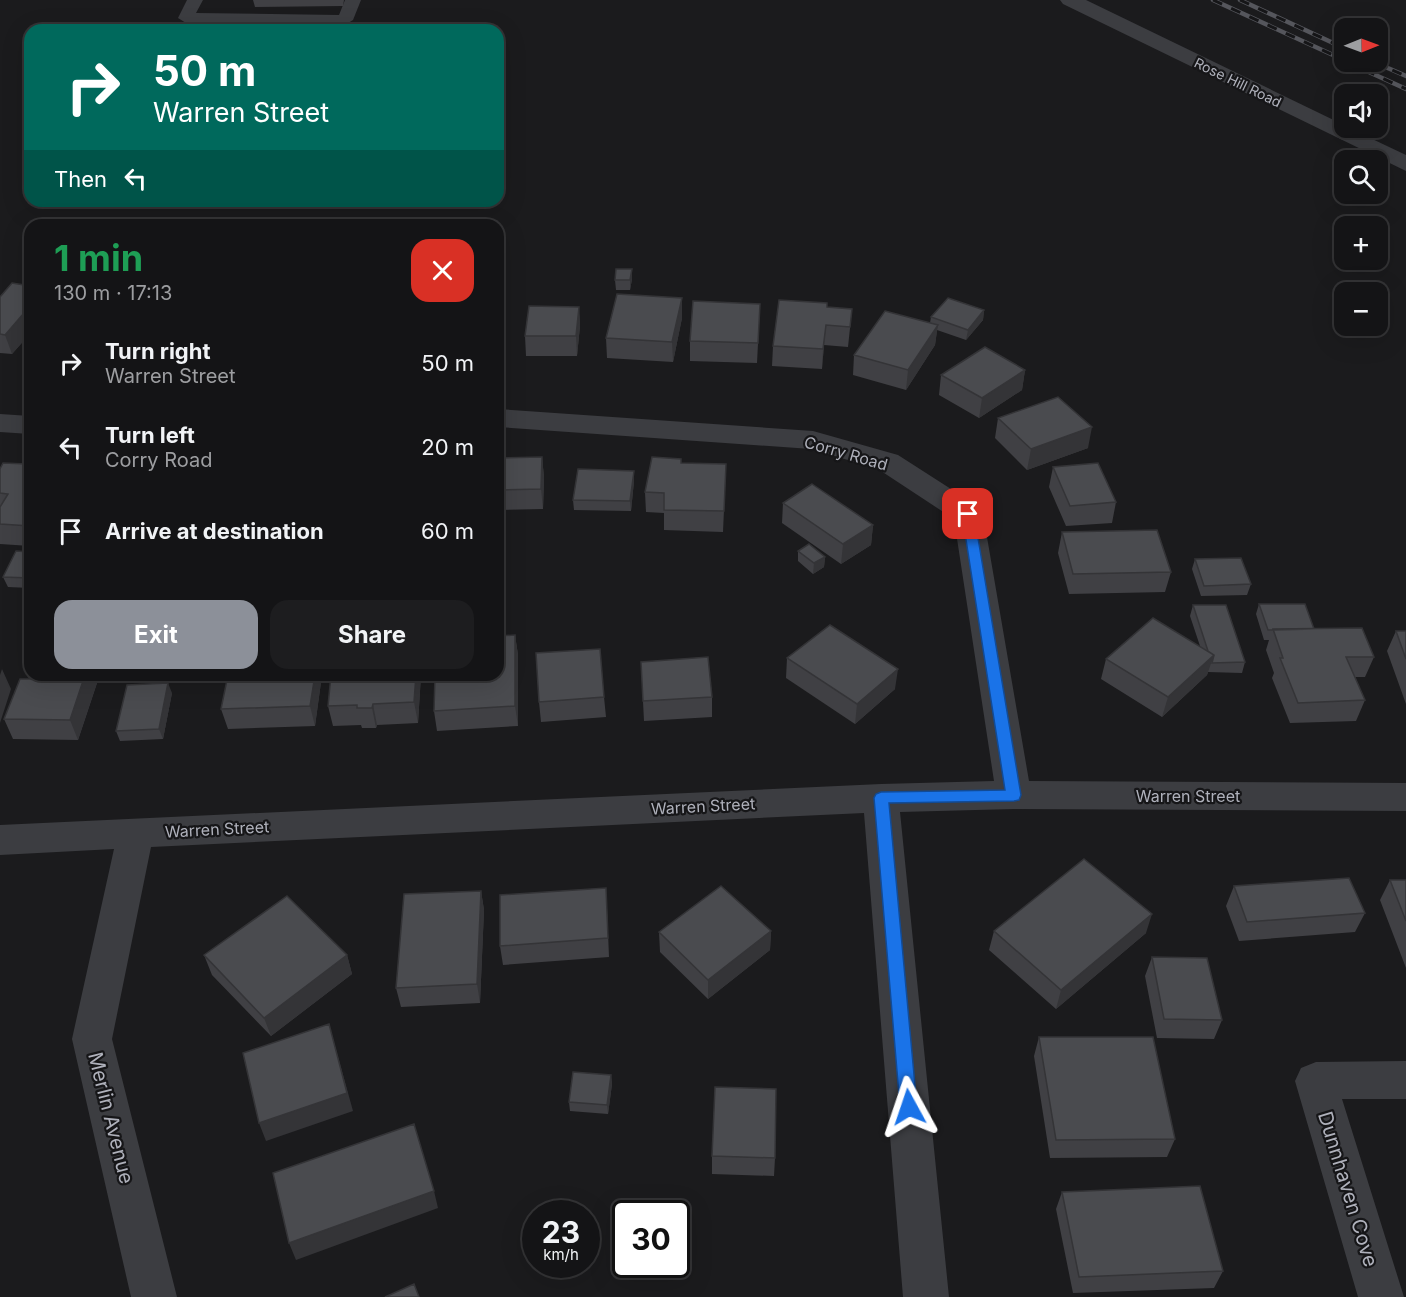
<!DOCTYPE html>
<meta charset="utf-8">
<style>
body{margin:0;font-family:Inter,sans-serif;background:#1d1d1f;color:#f1f3f6;height:100vh;display:flex;flex-direction:column;font-size:22px;white-space:nowrap}
*{box-sizing:border-box;margin:0}
p{font-size:20px;color:#9d9ea1}
.icon{flex:none;width:33px;height:33px;fill:none;stroke:currentColor;stroke-width:2;stroke-linecap:round;stroke-linejoin:round}
.map{position:relative;flex:1;overflow:hidden}
.drawer{position:absolute;left:24px;top:219px;width:480px;height:462px;display:flex;flex-direction:column;background:#141416;border-radius:18px;box-shadow:0 6px 24px #0002,0 0 0 2px #333335}
.drawer>*{flex:none}
.hud{position:absolute;left:24px;top:24px;width:480px;height:183px;border-radius:18px;box-shadow:0 6px 24px #0002,0 0 0 2px #333335;background:#00695c;color:#fff;overflow:hidden}
.needle{width:39px;rotate:89deg}
.buttons{position:absolute;left:1334px;top:18px;display:grid;gap:12px}
.buttons a{display:grid;place-items:center;width:54px;height:54px;border-radius:12px;background:#141416;box-shadow:0 6px 24px #0002,0 0 0 2px #333335;font-size:30px}
.speed{position:absolute;left:522px;top:1200px;display:flex;gap:12px;font-size:30px;font-weight:700;text-align:center}
.speed>*{display:grid;place-content:center;width:78px;height:78px;border-radius:50%;background:#141416;box-shadow:0 6px 24px #0002,0 0 0 2px #333335;line-height:1}
.speed small{font-size:15px;font-weight:400}
.speed .limit{border:3px solid #111;border-radius:9px;background:#fff;color:#111}
.pin{position:absolute;display:grid;place-items:center;width:51px;height:51px;color:#fff;margin:-26px;border-radius:12px;box-shadow:0 3px 9px #0006}
.me{position:absolute;width:66px;margin:-33px;rotate:355deg;stroke-linejoin:round;filter:drop-shadow(0 0 4px #0008)}
.turn{display:flex;align-items:center;gap:21px;height:126px;padding:0 30px;font-size:27px}
.turn .icon{width:78px;height:78px;stroke-width:2.5}
.turn b{display:block;font-size:42px;line-height:51px}
.then{display:flex;align-items:center;height:57px;padding:0 30px;background:#0003;gap:12px;font-size:22px}
.round{display:grid;place-items:center;flex:none;width:63px;height:63px;border-radius:18px;background:#1d1d1f}
.summary{display:flex;align-items:center;justify-content:space-between;height:102px;padding:0 30px}
h1{font-size:36px;font-weight:700;line-height:45px;color:#1e9e55}
.button{display:flex;gap:12px;margin-top:auto;padding:12px 30px}
.button a{flex:1;height:69px;border-radius:18px;background:#8c9099;color:#fff;font-size:24px;font-weight:700;line-height:69px;text-align:center}
.button a+a{background:#1d1d1f;color:#f1f3f6}
ul{padding:0;list-style:none}
li{display:flex;align-items:center;gap:18px;height:84px;padding:0 30px}
li div{flex:1}
li b{display:block;font-size:22px}
li em{font-style:normal}
.map>svg:first-child{display:block}
</style>
<div class="map">
<svg width="1406" height="1297" viewBox="0 0 1406 1297">
<rect width="100%" height="100%" fill="#1b1b1d"/>
<g fill="none" stroke-linecap="round" stroke-linejoin="round">
<path fill="#3c3d41" fill-rule="evenodd" d="M 187,0 L 203,0 L 196,13 L 339,15 L 345,0 L 361,0 L 353,20 L 345,25 L 186,23 L 178,18 Z"/>
<path fill="#3c3d41" fill-rule="evenodd" d="M 1060,0 L 1086,0 L 1344,125 L 1344,128 L 1349,128 L 1406,155 L 1406,171 L 1063,4 Z
M 498,409 L 813,431 L 898,455 L 979,507 L 983,514 L 1029,781 L 1406,783 L 1406,811 L 1014,809 L 900,812 L 949,1297 L 903,1297 L 864,813 L 151,847 L 112,1039 L 177,1297 L 131,1297 L 72,1039 L 114,849 L 0,855 L 0,825 L 881,784 L 994,781 L 954,519 L 878,469 L 811,449 L 498,427 Z
M 0,414 L 30,416 L 30,434 L 0,432 Z
M 1406,1061 L 1406,1099 L 1342,1099 L 1404,1297 L 1358,1297 L 1295,1081 L 1301,1068 L 1316,1062 Z"/>
<g stroke="#55565c" stroke-width="4.5">
<path id="rail" d="M 1213,0 L 1344,60
M 1240,0 L 1344,48
M 1347,62 L 1406,89
M 1374,62 L 1406,76"/>
</g>
<use href="#rail" stroke="#161618" stroke-width="3" stroke-dasharray="10" stroke-linecap="butt"/>
</g>
<path fill="#404044" d="M 253,0 L 344,0 L 343,6 L 255,7 Z
M 632,279 L 630,290 L 616,290 L 615,280 Z
M 30,286 L 30,356 L 24,341 L 25,339 L 12,354 L 0,353 L 0,297 Z
M 760,304 L 757,363 L 690,361 L 690,341 Z
M 579,307 L 580,326 L 577,356 L 526,356 L 525,336 Z
M 827,307 L 852,309 L 848,347 L 824,345 L 822,369 L 772,366 L 773,346 Z
M 984,310 L 983,320 L 966,340 L 937,330 L 935,345 L 906,390 L 853,375 L 854,355 L 930,323 L 931,317 Z
M 682,318 L 673,362 L 607,358 L 606,338 Z
M 1025,370 L 1022,390 L 979,418 L 939,395 L 941,375 Z
M 998,418 L 1088,448 L 1027,470 L 995,438 Z
M 542,457 L 544,477 L 543,509 L 498,510 L 498,458 Z
M 30,458 L 30,546 L 0,544 L 0,469 L 27,464 Z
M 681,459 L 681,463 L 726,464 L 723,532 L 664,530 L 664,513 L 646,512 L 645,492 Z
M 1053,467 L 1116,502 L 1112,523 L 1066,526 L 1049,487 Z
M 634,481 L 631,511 L 574,510 L 573,500 Z
M 783,503 L 873,525 L 871,545 L 841,564 L 782,523 Z
M 1062,532 L 1171,572 L 1165,592 L 1069,594 L 1058,553 Z
M 798,551 L 825,557 L 824,567 L 813,574 L 798,561 Z
M 30,552 L 30,588 L 8,587 L 3,577 Z
M 1195,559 L 1251,584 L 1247,595 L 1201,596 L 1192,569 Z
M 1259,604 L 1374,657 L 1365,677 L 1355,677 L 1365,700 L 1356,721 L 1290,723 L 1272,678 L 1274,673 L 1266,650 L 1269,640 L 1264,640 L 1256,614 Z
M 1193,605 L 1245,662 L 1242,673 L 1208,672 L 1207,675 L 1162,717 L 1101,679 L 1106,659 L 1200,646 L 1190,616 Z
M 1396,631 L 1406,631 L 1406,704 L 1387,651 Z
M 515,635 L 518,655 L 518,726 L 437,731 L 434,711 Z
M 787,658 L 895,689 L 855,724 L 786,678 Z
M 641,662 L 712,697 L 712,717 L 644,721 Z
M 228,675 L 322,675 L 315,726 L 228,729 L 221,709 Z
M 331,675 L 421,675 L 418,723 L 377,725 L 376,728 L 362,728 L 361,725 L 333,726 L 328,706 Z
M 99,677 L 78,740 L 13,739 L 4,719 Z
M 172,693 L 163,739 L 120,741 L 116,731 Z
M 604,697 L 606,717 L 541,722 L 539,702 Z
M 1390,880 L 1406,880 L 1406,968 L 1380,900 Z
M 1234,886 L 1365,913 L 1355,932 L 1239,941 L 1226,906 Z
M 481,891 L 484,910 L 480,1003 L 401,1007 L 396,988 Z
M 607,908 L 609,957 L 503,965 L 500,946 Z
M 771,931 L 770,950 L 708,999 L 660,952 L 659,932 Z
M 994,931 L 1146,933 L 1056,1009 L 989,950 Z
M 204,955 L 347,955 L 352,974 L 271,1036 L 212,975 Z
M 1152,957 L 1222,1020 L 1214,1039 L 1157,1038 L 1145,976 Z
M 1039,1037 L 1175,1139 L 1167,1157 L 1050,1158 L 1034,1056 Z
M 611,1075 L 612,1084 L 608,1114 L 570,1111 L 569,1102 Z
M 712,1156 L 775,1158 L 774,1176 L 712,1174 Z
M 1062,1192 L 1223,1271 L 1214,1288 L 1073,1293 L 1056,1209 Z"/>
<path fill="#343437" d="M 632,269 L 632,279 L 630,290 L 630,280 Z
M 682,298 L 682,318 L 673,362 L 672,342 Z
M 30,306 L 30,334 L 12,354 L 5,335 Z
M 579,307 L 580,326 L 577,356 L 576,336 Z
M 984,310 L 983,320 L 966,340 L 968,330 Z
M 826,325 L 824,345 L 822,369 L 823,349 Z
M 938,325 L 935,345 L 906,390 L 908,370 Z
M 1025,370 L 1022,390 L 979,418 L 982,398 Z
M 1092,427 L 1088,448 L 1027,470 L 1031,449 Z
M 542,457 L 544,477 L 543,509 L 541,489 Z
M 634,471 L 634,481 L 631,511 L 630,501 Z
M 873,525 L 871,545 L 841,564 L 843,544 Z
M 825,557 L 824,567 L 813,574 L 814,563 Z
M 515,635 L 518,655 L 518,726 L 515,706 Z
M 1214,655 L 1207,675 L 1162,717 L 1168,697 Z
M 2,669 L 11,689 L 0,723 L 0,675 Z
M 898,669 L 895,689 L 855,724 L 857,704 Z
M 85,675 L 98,675 L 99,677 L 78,740 L 70,720 Z
M 315,675 L 322,675 L 315,726 L 310,706 Z
M 416,675 L 421,675 L 418,723 L 414,702 Z
M 168,683 L 172,693 L 163,739 L 159,729 Z
M 373,704 L 377,725 L 376,728 L 372,708 Z
M 481,891 L 484,910 L 480,1003 L 477,984 Z
M 1152,914 L 1146,933 L 1056,1009 L 1061,990 Z
M 771,931 L 770,950 L 708,999 L 708,980 Z
M 347,955 L 352,974 L 271,1036 L 264,1018 Z
M 329,1024 L 353,1111 L 266,1141 L 259,1123 Z
M 611,1075 L 612,1084 L 608,1114 L 607,1105 Z
M 434,1191 L 438,1208 L 296,1260 L 289,1243 Z"/>
<path fill="#4a4b4f" stroke="#343437" stroke-width="1.5" d="M 616,269 L 632,269 L 630,280 L 615,280 Z
M 12,283 L 30,286 L 30,306 L 5,335 L 0,334 L 0,297 Z
M 617,294 L 682,298 L 672,342 L 606,338 Z
M 948,298 L 984,310 L 968,330 L 931,317 Z
M 779,300 L 827,303 L 827,307 L 852,309 L 850,327 L 826,325 L 823,349 L 773,346 Z
M 693,301 L 760,304 L 758,343 L 690,341 Z
M 529,306 L 579,307 L 576,336 L 525,336 Z
M 885,311 L 938,325 L 908,370 L 854,355 Z
M 30,331 L 30,341 L 24,341 Z
M 985,347 L 1025,370 L 982,398 L 941,375 Z
M 1058,397 L 1092,427 L 1031,449 L 998,418 Z
M 542,457 L 541,489 L 498,490 L 498,458 Z
M 652,457 L 681,459 L 681,463 L 726,464 L 724,511 L 664,510 L 664,493 L 645,492 Z
M 30,458 L 30,526 L 0,524 L 0,507 L 8,494 L 0,493 L 0,469 L 3,463 L 27,464 Z
M 1098,463 L 1116,502 L 1070,506 L 1053,467 Z
M 578,469 L 634,471 L 630,501 L 573,500 Z
M 812,484 L 873,525 L 843,544 L 783,503 Z
M 1157,530 L 1171,572 L 1073,574 L 1062,532 Z
M 809,544 L 825,557 L 814,563 L 798,551 Z
M 16,551 L 30,552 L 30,578 L 3,577 Z
M 1241,558 L 1251,584 L 1204,586 L 1195,559 Z
M 1259,604 L 1305,604 L 1314,629 L 1268,630 Z
M 1193,605 L 1226,605 L 1245,662 L 1212,663 L 1214,655 L 1208,651 Z
M 1153,618 L 1214,655 L 1168,697 L 1106,659 Z
M 830,625 L 898,669 L 857,704 L 787,658 Z
M 1362,628 L 1374,657 L 1346,657 L 1365,700 L 1298,703 L 1280,658 L 1283,658 L 1273,629 Z
M 1396,631 L 1406,631 L 1406,659 Z
M 515,635 L 515,706 L 434,711 L 435,675 L 498,675 L 498,636 Z
M 600,649 L 604,697 L 539,702 L 536,653 Z
M 708,657 L 712,697 L 643,701 L 641,662 Z
M 39,675 L 85,675 L 70,720 L 4,719 L 20,679 L 37,679 Z
M 228,675 L 315,675 L 310,706 L 221,709 Z
M 331,675 L 416,675 L 414,702 L 373,704 L 372,708 L 357,708 L 357,705 L 328,706 Z
M 168,683 L 159,729 L 116,731 L 127,685 Z
M 1084,859 L 1152,914 L 1061,990 L 994,931 Z
M 1349,878 L 1365,913 L 1247,922 L 1234,886 Z
M 1390,880 L 1406,880 L 1406,921 Z
M 721,886 L 771,931 L 708,980 L 659,932 Z
M 606,888 L 608,938 L 500,946 L 500,895 Z
M 481,891 L 477,984 L 396,988 L 404,894 Z
M 287,896 L 347,955 L 264,1018 L 204,955 Z
M 1152,957 L 1207,958 L 1222,1020 L 1164,1019 Z
M 329,1024 L 347,1093 L 259,1123 L 243,1053 Z
M 1039,1037 L 1153,1037 L 1175,1139 L 1056,1140 Z
M 573,1072 L 611,1075 L 607,1105 L 569,1102 Z
M 715,1087 L 776,1089 L 775,1158 L 712,1156 Z
M 414,1124 L 434,1191 L 289,1243 L 273,1173 Z
M 1200,1186 L 1223,1271 L 1079,1277 L 1062,1192 Z
M 414,1284 L 419,1297 L 385,1297 Z"/>
<path fill="#1a73e8" stroke="#114b97" stroke-width="1.5" d="M 968,510 L 974,514 L 1021,795 L 1019,800 L 1014,801 L 889,803 L 917,1107 L 915,1112 L 909,1115 L 903,1112 L 900,1107 L 874,798 L 876,794 L 881,792 L 1005,790 L 962,514 Z"/>
<g text-anchor="middle" dominant-baseline="central" stroke-width="4.5" stroke-linejoin="round" paint-order="stroke">
<g font-size="14" fill="#afb1bb" stroke="#161618">
<text transform="translate(1238 82) rotate(26)">Rose Hill Road</text>
</g>
<g font-size="16" fill="#afb1bb" stroke="#161618">
<text transform="translate(846 453) rotate(16)">Corry Road</text>
<text x="1188" y="796">Warren Street</text>
<text transform="translate(703 806) rotate(-3)">Warren Street</text>
<text transform="translate(217 829) rotate(-3)">Warren Street</text>
</g>
<g font-size="20" fill="#afb1bb" stroke="#161618">
<text transform="translate(111 1118) rotate(76)">Merlin Avenue</text>
<text transform="translate(1348 1189) rotate(73)">Dunnhaven Cove</text>
</g>
</g>
</svg>
<div class="buttons">
<a><svg class="needle" viewBox="-14 -14 28 28"><path d="M0-13l5 13h-10z" fill="#e53935"/><path d="M0 13l5-13h-10z" fill="#9d9ea1"/></svg></a>
<a><svg class="icon" aria-label="sound" viewBox="0 0 24 24"><path d="M4 9h4l5-4v14l-5-4H4zM17 9q2 3 0 6"/></svg></a>
<a><svg class="icon" aria-label="search" viewBox="0 0 24 24"><circle cx="10" cy="10" r="6"/><path d="M15 15l6 6"/></svg></a>
<a>+</a>
<a>−</a>
</div>
<div class="speed"><div>23<small>km/h</small></div><div class="limit">30</div></div>
<div class="pin" style="left:968px;top:514px;background:#d93025"><svg class="icon" aria-label="arrive" viewBox="0 0 24 24"><path d="M6 21V4h12l-3 4 3 4H6"/></svg></div>
<svg class="me" style="left:909px;top:1107px" viewBox="-20 -20 40 40"><path d="M0-17L14 15 0 8-14 15z" fill="#1a73e8" stroke="#fff" stroke-width="4"/></svg>
<div class="hud">
<div class="turn"><svg class="icon" aria-label="right" viewBox="0 0 24 24"><path d="M7 20v-9h11M14 6l5 5-5 5"/></svg><div><b>50 m</b>Warren Street</div></div>
<div class="then">Then<svg class="icon" aria-label="left" viewBox="0 0 24 24"><path d="M17 20v-9H6M10 6l-5 5 5 5"/></svg></div>
</div>
<section class="drawer">
<div class="summary"><div><h1>1 min</h1><p>130 m · 17:13</p></div><a class="round" style="background:#d93025;color:#fff"><svg class="icon" aria-label="close" viewBox="0 0 24 24"><path d="M6 6l12 12M18 6L6 18"/></svg></a></div>
<ul>
<li><svg class="icon" aria-label="right" viewBox="0 0 24 24"><path d="M7 20v-9h11M14 6l5 5-5 5"/></svg><div><b>Turn right</b><p>Warren Street</p></div><em>50 m</em></li>
<li><svg class="icon" aria-label="left" viewBox="0 0 24 24"><path d="M17 20v-9H6M10 6l-5 5 5 5"/></svg><div><b>Turn left</b><p>Corry Road</p></div><em>20 m</em></li>
<li><svg class="icon" aria-label="arrive" viewBox="0 0 24 24"><path d="M6 21V4h12l-3 4 3 4H6"/></svg><div><b>Arrive at destination</b></div><em>60 m</em></li>
</ul>
<div class="button"><a>Exit</a><a>Share</a></div>
</section>
</div>
